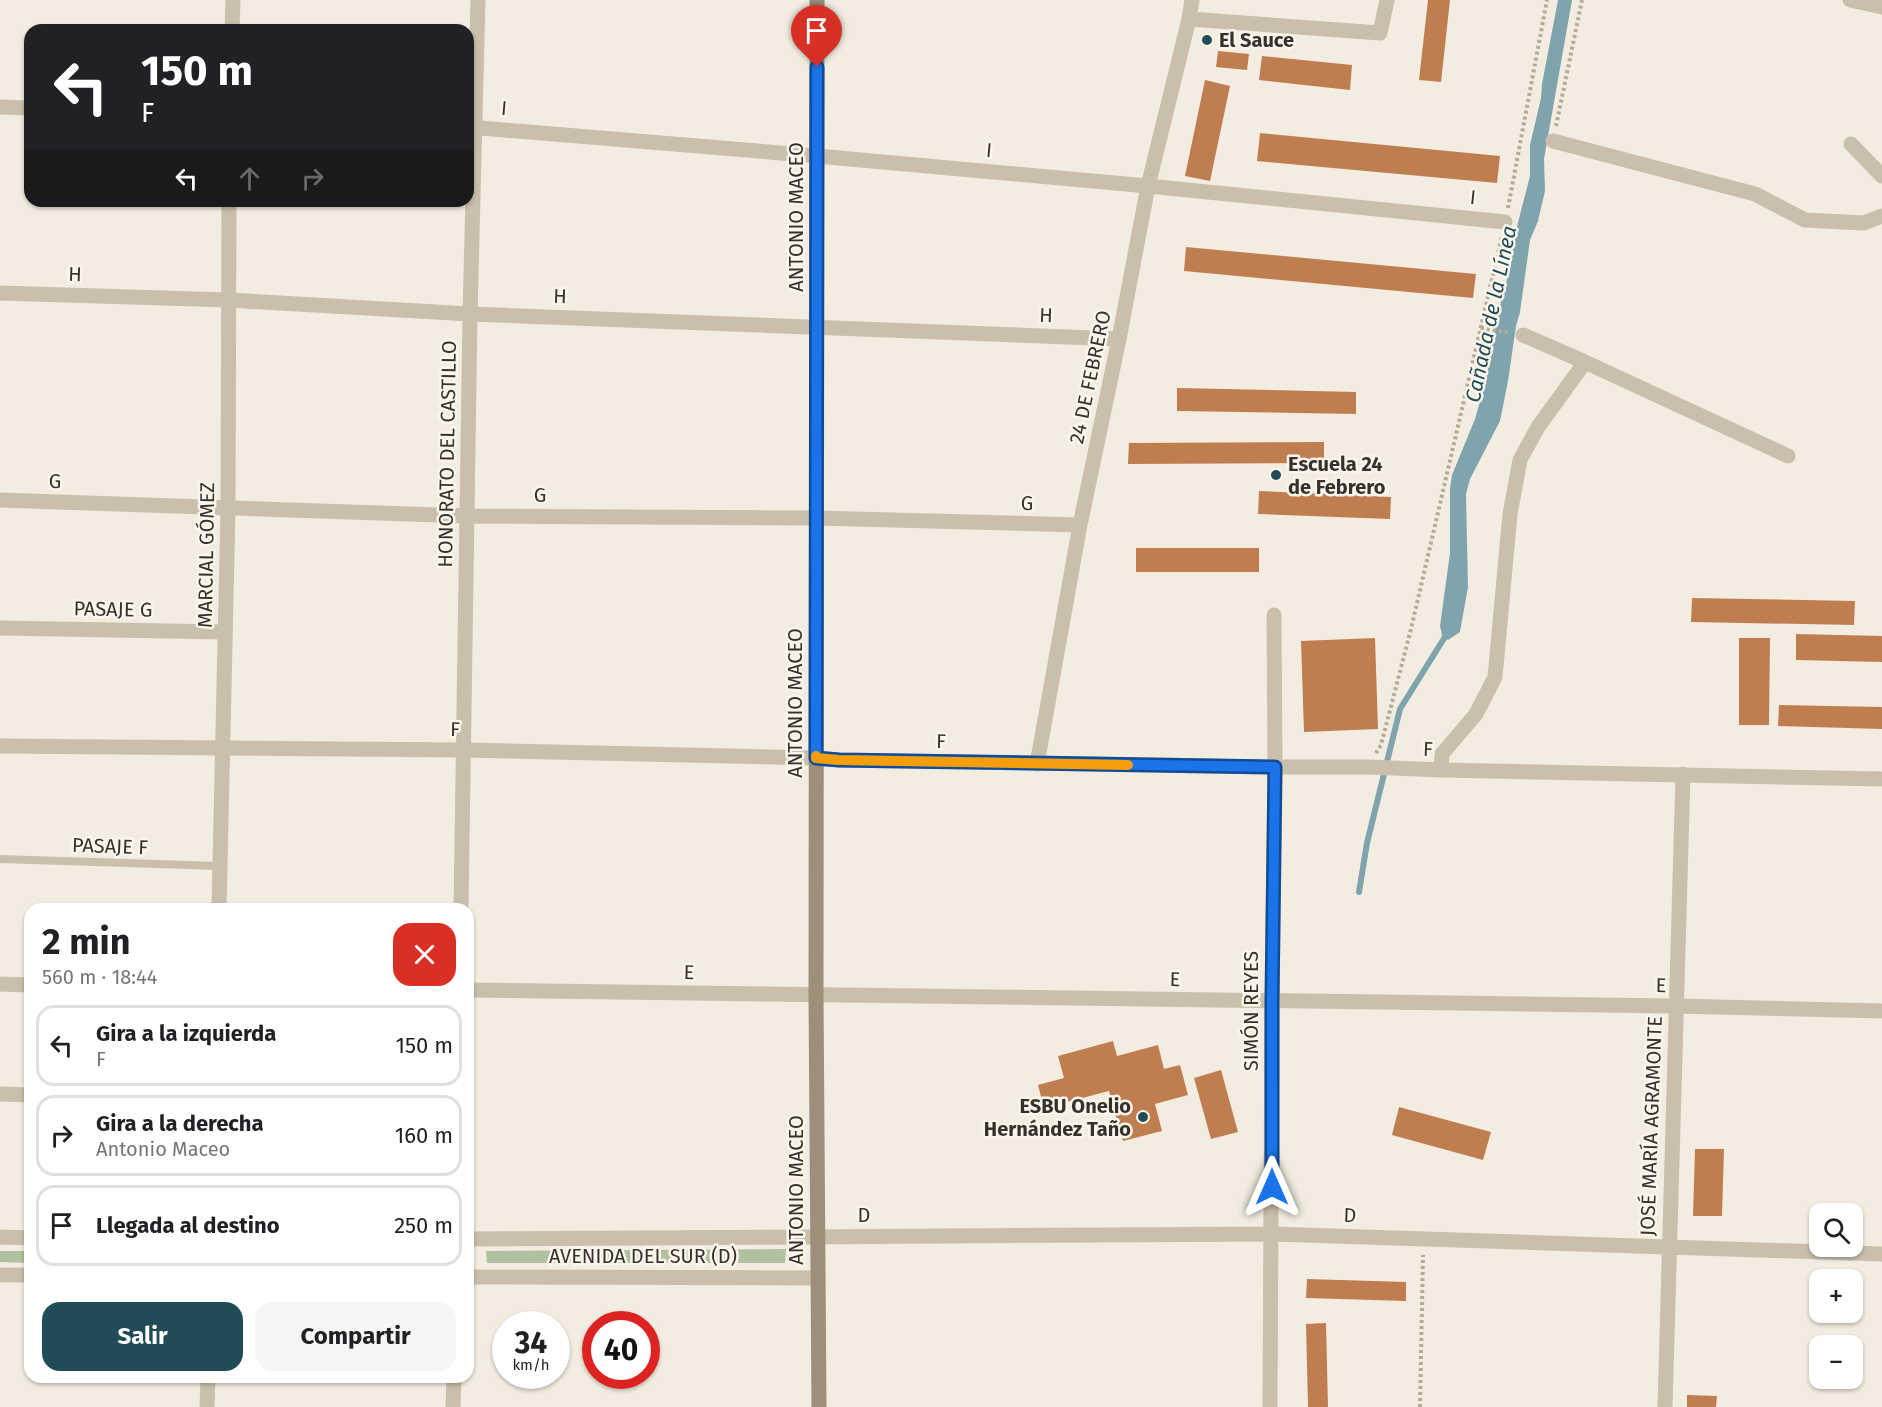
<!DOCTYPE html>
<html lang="es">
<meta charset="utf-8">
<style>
body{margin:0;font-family:"Fira Sans",sans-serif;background:#f6f6f6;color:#202124;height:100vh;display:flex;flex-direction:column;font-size:22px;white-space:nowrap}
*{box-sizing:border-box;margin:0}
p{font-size:20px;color:#757577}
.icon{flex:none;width:33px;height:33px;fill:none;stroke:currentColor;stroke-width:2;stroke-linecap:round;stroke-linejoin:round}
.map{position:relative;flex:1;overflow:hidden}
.drawer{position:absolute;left:24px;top:903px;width:450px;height:480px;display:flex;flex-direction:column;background:#fff;border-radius:18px;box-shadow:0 2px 4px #0004}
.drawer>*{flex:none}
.hud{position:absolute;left:24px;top:24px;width:450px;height:183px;border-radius:18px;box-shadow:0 2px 4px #0004;background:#202124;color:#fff;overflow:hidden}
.controls{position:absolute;left:1809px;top:1203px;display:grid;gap:12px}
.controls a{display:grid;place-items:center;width:54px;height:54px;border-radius:12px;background:#fff;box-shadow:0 2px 4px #0004;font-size:30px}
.speed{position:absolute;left:492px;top:1311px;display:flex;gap:12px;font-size:30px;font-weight:700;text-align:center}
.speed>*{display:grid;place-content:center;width:78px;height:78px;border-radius:50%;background:#fff;box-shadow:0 2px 4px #0004;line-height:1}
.speed small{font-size:15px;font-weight:400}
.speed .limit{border:9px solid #d22;background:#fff;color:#111}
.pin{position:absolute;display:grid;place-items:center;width:51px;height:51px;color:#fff;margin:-62px -26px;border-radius:50% 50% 50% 0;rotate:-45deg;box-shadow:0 0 6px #0007}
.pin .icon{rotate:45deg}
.me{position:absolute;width:66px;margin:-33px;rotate:0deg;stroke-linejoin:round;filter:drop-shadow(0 0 4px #0008)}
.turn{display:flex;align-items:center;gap:21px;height:126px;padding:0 18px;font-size:27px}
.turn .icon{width:78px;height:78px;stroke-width:2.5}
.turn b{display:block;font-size:42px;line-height:51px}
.lanes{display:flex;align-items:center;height:57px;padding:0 18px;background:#0003;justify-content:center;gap:30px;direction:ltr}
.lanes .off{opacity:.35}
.round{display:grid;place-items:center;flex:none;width:63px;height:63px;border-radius:18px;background:#f6f6f6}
.head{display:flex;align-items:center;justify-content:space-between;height:102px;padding:0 18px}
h1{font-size:36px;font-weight:700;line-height:45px}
.action{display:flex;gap:12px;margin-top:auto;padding:12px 18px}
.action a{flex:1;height:69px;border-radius:18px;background:#224b58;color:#fff;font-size:24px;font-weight:700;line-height:69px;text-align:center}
.action a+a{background:#f6f6f6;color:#202124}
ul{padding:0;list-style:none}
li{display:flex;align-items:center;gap:18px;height:81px;margin:0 12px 9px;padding:0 6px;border:3px solid #e0e0e0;border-radius:18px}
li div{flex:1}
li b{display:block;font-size:22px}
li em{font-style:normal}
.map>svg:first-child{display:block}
</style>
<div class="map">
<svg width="1882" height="1407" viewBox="0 0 1882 1407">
<rect width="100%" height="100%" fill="#f2ede0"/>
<path fill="#b0c1a0" d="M 786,1249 L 785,1263 L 487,1263 L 486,1251 Z
M 0,1251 L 30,1251 L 30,1263 L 0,1262 Z"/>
<path fill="#80a4ae" d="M 1558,0 L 1572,0 L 1544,159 L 1545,191 L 1538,221 L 1530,240 L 1520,312 L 1516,326 L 1508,381 L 1500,421 L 1470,479 L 1466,494 L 1468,587 L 1460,632 L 1448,640 L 1442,635 L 1440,626 L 1450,553 L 1450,489 L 1452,475 L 1475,419 L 1485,384 L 1498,314 L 1509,271 L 1514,238 L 1530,176 L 1530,145 L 1541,98 L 1542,84 Z"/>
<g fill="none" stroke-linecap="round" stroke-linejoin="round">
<path stroke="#80a4ae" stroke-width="6" d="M 1359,892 L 1367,843 L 1400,709 L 1448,632"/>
</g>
<path fill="#c07e50" d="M 1428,0 L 1450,0 L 1441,82 L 1419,80 Z
M 1218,51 L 1249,54 L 1247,70 L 1216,67 Z
M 1262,56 L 1352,65 L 1350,90 L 1259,80 Z
M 1205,80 L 1230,86 L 1210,181 L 1185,176 Z
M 1260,133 L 1500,156 L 1497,183 L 1257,161 Z
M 1186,247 L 1476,274 L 1473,298 L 1184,271 Z
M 1177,388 L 1356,392 L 1356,414 L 1177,411 Z
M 1324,442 L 1324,463 L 1128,464 L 1129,443 Z
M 1259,491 L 1391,497 L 1390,519 L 1258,514 Z
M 1136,548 L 1259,548 L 1259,572 L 1136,572 Z
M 1692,598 L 1855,601 L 1854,625 L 1691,622 Z
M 1796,634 L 1882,636 L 1882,662 L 1796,660 Z
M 1375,638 L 1378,729 L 1304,732 L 1301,641 Z
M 1739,638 L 1770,638 L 1769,725 L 1739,725 Z
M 1779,705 L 1882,707 L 1882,729 L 1778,726 Z
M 1113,1041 L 1117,1056 L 1158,1045 L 1164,1069 L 1180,1065 L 1188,1095 L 1155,1104 L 1162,1131 L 1123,1141 L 1109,1091 L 1044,1108 L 1038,1085 L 1064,1078 L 1058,1056 Z
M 1221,1070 L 1238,1132 L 1211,1139 L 1194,1078 Z
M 1399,1107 L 1491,1132 L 1483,1160 L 1392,1135 Z
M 1695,1149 L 1724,1149 L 1722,1216 L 1693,1216 Z
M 1307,1279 L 1406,1282 L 1406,1301 L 1306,1298 Z
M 1326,1323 L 1328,1407 L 1308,1407 L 1306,1324 Z
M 1687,1395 L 1717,1396 L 1716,1407 L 1687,1407 Z"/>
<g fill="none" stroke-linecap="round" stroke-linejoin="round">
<path stroke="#b6a996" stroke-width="4" stroke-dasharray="3 3" stroke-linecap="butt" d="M 1556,126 L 1582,0
M 1508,208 L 1547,0
M 1481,328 L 1510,333
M 1376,753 L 1381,745 L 1411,629 L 1502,236
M 1420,1407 L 1423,1255"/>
<path stroke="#cabfac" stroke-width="8" d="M 0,859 L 220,866"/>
<path stroke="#cabfac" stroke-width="15" d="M 1850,0 L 1882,7
M 1189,19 L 1380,33 L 1387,0
M 0,107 L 30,108
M 468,127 L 817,156 L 1148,186 L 1505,222
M 1553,141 L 1755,194 L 1805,220 L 1864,223 L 1882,216
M 1851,144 L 1882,176
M 0,293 L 228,300 L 470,314 L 1119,339
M 1523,335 L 1585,362 L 1788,456
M 0,500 L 468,516 L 816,518 L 1080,525
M 1274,615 L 1275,767
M 0,628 L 225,632
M 0,746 L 464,750 L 816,758
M 1037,764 L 1080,525 L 1119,339 L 1148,186 L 1189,19 L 1192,0
M 1441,770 L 1442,754 L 1476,714 L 1495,677 L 1510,514 L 1520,460 L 1538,427 L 1585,362
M 461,909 L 470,314 L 478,0
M 0,984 L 30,985
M 468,990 L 1676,1006 L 1882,1011
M 0,1094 L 30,1095
M 1272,1234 L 1882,1254
M 453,1407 L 454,1377
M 1665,1407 L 1683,774"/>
<path stroke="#cabfac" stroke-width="15" d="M 232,30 L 233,0
M 816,758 L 839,760 L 1275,767 L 1369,767 L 1441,770 L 1882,779
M 219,909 L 228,509 L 229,201
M 0,1237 L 30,1238
M 468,1239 L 1272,1234
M 0,1275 L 30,1275
M 468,1277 L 818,1278
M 207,1407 L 208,1377
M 1270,1407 L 1272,1001 L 1275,767"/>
<path stroke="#9e8f7d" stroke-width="15" d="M 817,0 L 816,995 L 819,1407"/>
</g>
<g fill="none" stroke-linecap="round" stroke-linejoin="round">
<g stroke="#114b97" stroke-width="15">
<path id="route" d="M 817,67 L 816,758 L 839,760 L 1275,767 L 1272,1001 L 1272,1187"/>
</g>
<use href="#route" stroke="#1a73e8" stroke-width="10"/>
<path stroke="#f59e0b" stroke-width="10" d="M 816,756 L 816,758 L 839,760 L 1128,765"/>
</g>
<g fill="#224b58" stroke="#faf6ec" stroke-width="2">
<circle cx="1207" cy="40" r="6"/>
<circle cx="1276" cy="475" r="6"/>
<circle cx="1143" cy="1117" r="6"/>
</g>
<g text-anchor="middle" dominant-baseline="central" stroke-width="5" stroke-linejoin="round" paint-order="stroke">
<g font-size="20" font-weight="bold" fill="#38312b" stroke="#faf6ec" text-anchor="start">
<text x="1219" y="40">El Sauce</text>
<text x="1288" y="464">Escuela 24<tspan x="1288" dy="23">de Febrero</tspan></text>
<text x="1131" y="1106" text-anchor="end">ESBU Onelio<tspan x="1131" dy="23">Hernández Taño</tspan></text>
</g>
<g font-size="20" fill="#38312b" stroke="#faf6ec">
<text transform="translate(504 108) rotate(5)">I</text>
<text transform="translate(989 150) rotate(5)">I</text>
<text transform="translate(1473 197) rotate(6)">I</text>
<text transform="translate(796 217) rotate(-90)">ANTONIO MACEO</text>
<text transform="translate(75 274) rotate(2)">H</text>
<text transform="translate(560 296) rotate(2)">H</text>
<text transform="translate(1046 315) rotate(2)">H</text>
<text transform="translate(1090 377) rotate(-78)">24 DE FEBRERO</text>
<text transform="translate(447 454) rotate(-89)">HONORATO DEL CASTILLO</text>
<text transform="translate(55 481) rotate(2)">G</text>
<text x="540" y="495">G</text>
<text transform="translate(1027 503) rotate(2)">G</text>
<text transform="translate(206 555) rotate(-89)">MARCIAL GÓMEZ</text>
<text transform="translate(113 609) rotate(1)">PASAJE G</text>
<text transform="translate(795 703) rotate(-90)">ANTONIO MACEO</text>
<text transform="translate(455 729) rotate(1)">F</text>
<text transform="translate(941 741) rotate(1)">F</text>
<text transform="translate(1428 749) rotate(2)">F</text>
<text transform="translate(110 846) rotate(2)">PASAJE F</text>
<text transform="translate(689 972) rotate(1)">E</text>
<text transform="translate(1175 979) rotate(1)">E</text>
<text transform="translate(1661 985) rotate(1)">E</text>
<text transform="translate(1251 1011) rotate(-90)">SIMÓN REYES</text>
<text transform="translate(1651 1126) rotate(-88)">JOSÉ MARÍA AGRAMONTE</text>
<text transform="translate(796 1190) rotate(-90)">ANTONIO MACEO</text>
<text x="864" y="1215">D</text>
<text transform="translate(1350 1215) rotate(2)">D</text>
<text x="643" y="1256">AVENIDA DEL SUR (D)</text>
</g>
<g font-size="21" font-style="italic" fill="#224b58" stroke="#faf6ec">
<text transform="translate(1491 314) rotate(-78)">Cañada de la Línea</text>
</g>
</g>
</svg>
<div class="controls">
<a><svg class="icon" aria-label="search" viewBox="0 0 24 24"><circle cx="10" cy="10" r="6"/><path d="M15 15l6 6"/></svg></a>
<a>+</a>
<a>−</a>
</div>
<div class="speed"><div>34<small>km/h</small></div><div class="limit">40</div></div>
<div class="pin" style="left:817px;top:67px;background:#d93025"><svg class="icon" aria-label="arrive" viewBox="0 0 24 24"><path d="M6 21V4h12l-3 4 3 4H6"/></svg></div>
<svg class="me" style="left:1272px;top:1187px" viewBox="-20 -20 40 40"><path d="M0-17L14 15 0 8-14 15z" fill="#1a73e8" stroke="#fff" stroke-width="4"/></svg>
<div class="hud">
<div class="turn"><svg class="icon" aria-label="left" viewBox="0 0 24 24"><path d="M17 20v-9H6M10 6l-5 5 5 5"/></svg><div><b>150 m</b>F</div></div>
<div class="lanes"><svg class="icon" aria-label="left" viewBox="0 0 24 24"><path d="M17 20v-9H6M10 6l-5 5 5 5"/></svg><svg class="icon off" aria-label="ahead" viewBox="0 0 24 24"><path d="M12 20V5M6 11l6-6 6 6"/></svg><svg class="icon off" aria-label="right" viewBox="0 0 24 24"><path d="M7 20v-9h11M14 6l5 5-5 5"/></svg></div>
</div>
<section class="drawer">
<div class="head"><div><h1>2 min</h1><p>560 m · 18:44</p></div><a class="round" style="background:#d93025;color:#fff"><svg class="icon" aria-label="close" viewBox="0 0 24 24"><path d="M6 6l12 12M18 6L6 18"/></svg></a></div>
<ul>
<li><svg class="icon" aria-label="left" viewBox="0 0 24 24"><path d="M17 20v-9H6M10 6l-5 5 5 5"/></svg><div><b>Gira a la izquierda</b><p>F</p></div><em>150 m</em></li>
<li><svg class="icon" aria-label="right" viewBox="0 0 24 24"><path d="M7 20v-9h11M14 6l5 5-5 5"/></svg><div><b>Gira a la derecha</b><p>Antonio Maceo</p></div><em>160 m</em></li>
<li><svg class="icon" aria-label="arrive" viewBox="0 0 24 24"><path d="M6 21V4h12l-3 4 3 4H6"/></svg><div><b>Llegada al destino</b></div><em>250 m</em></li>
</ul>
<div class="action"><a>Salir</a><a>Compartir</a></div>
</section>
</div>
